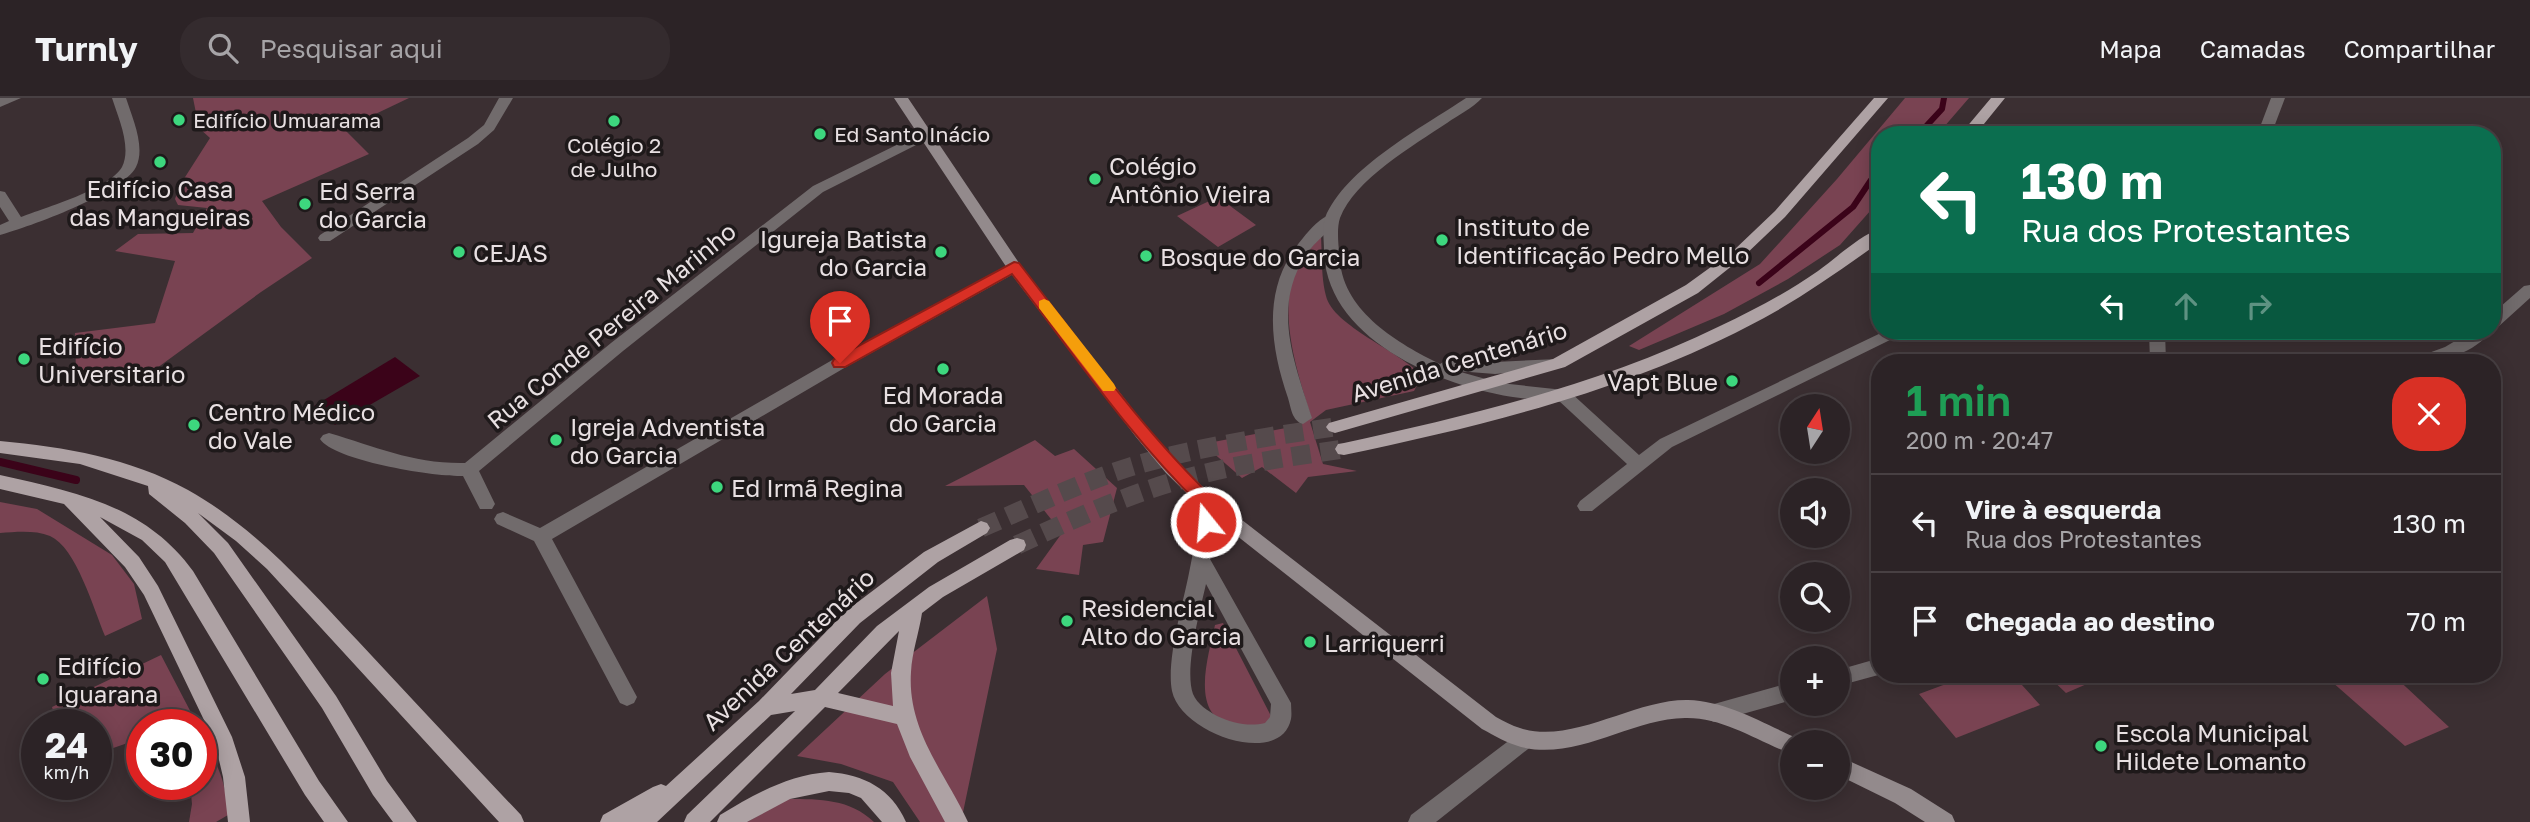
<!DOCTYPE html>
<html lang="pt">
<meta charset="utf-8">
<style>
body{margin:0;font-family:"Golos Text",sans-serif;background:#342b2e;color:#f1f3f6;height:100vh;display:flex;flex-direction:column;font-size:26px;white-space:nowrap}
*{box-sizing:border-box;margin:0}
p{font-size:23px;color:#a6a4a7}
.icon{flex:none;width:38px;height:38px;fill:none;stroke:currentColor;stroke-width:2;stroke-linecap:round;stroke-linejoin:round}
.map{position:relative;flex:1;overflow:hidden}
.panel{position:absolute;left:1871px;top:256px;width:630px;height:329px;display:flex;flex-direction:column;background:#2c2326;border-radius:28px;box-shadow:0 4px 18px #0003,0 0 0 2px #484043}
.panel>*{flex:none}
.hud{position:absolute;left:1871px;top:28px;width:630px;height:214px;border-radius:28px;box-shadow:0 4px 18px #0003,0 0 0 2px #484043;background:#0b6e4f;color:#fff;overflow:hidden}
.needle{width:46px;rotate:12deg}
.tools{position:absolute;left:1780px;top:296px;display:grid;gap:14px}
.tools a{display:grid;place-items:center;width:70px;height:70px;border-radius:50%;background:#2c2326;box-shadow:0 4px 18px #0003,0 0 0 2px #484043;font-size:35px}
.speed{position:absolute;left:21px;top:611px;display:flex;gap:14px;font-size:35px;font-weight:700;text-align:center}
.speed>*{display:grid;place-content:center;width:91px;height:91px;border-radius:50%;background:#2c2326;box-shadow:0 4px 18px #0003,0 0 0 2px #484043;line-height:1}
.speed small{font-size:18px;font-weight:400}
.speed .limit{border:10px solid #d22;background:#fff;color:#111}
.pin{position:absolute;display:grid;place-items:center;width:60px;height:60px;color:#fff;margin:-72px -30px;border-radius:50% 50% 50% 0;rotate:-45deg;box-shadow:0 0 7px #0007}
.pin .icon{rotate:45deg}
.me{position:absolute;width:77px;margin:-38px;rotate:343deg;stroke-linejoin:round;filter:drop-shadow(0 0 5px #0008)}
.turn{display:flex;align-items:center;gap:24px;height:147px;padding:0 35px;font-size:32px}
.turn .icon{width:91px;height:91px;stroke-width:2.5}
.turn b{display:block;font-size:49px;line-height:60px}
.lanes{display:flex;align-items:center;height:66px;padding:0 35px;background:#0003;justify-content:center;gap:35px;direction:ltr}
.lanes .off{opacity:.35}
.round{display:grid;place-items:center;flex:none;width:74px;height:74px;border-radius:28px;background:#342b2e}
.overview{display:flex;align-items:center;justify-content:space-between;height:119px;padding:0 35px}
h1{font-size:42px;font-weight:600;line-height:52px;color:#1e9e55}
ul{padding:0;list-style:none}
li{display:flex;align-items:center;gap:21px;height:98px;padding:0 35px;border-top:2px solid #484043}
li div{flex:1}
li b{display:block;font-size:26px}
li em{font-style:normal}
header{display:flex;align-items:center;gap:42px;box-sizing:border-box;height:98px;padding:0 35px;background:#2c2326;border-bottom:2px solid #484043}
header strong{font-size:33px}
nav{display:flex;gap:38px;margin-inline-start:auto;font-size:24px}
.search{width:490px;height:63px;background:#342b2e;display:flex;align-items:center;gap:18px;box-sizing:border-box;padding:0 24px;border-radius:28px;color:#a6a4a7;font-size:26px}
.map>svg:first-child{display:block}
</style>
<header>
<strong>Turnly</strong>
<div class="search"><svg class="icon" aria-label="search" viewBox="0 0 24 24"><circle cx="10" cy="10" r="6"/><path d="M15 15l6 6"/></svg>Pesquisar aqui</div>
<nav><a>Mapa</a><a>Camadas</a><a>Compartilhar</a></nav>
</header>
<div class="map">
<svg width="2530" height="724" viewBox="0 0 2530 724">
<rect width="100%" height="100%" fill="#3b2f32"/>
<path fill="#794352" d="M 193,0 L 409,0 L 344,31 L 369,56 L 262,103 L 281,129 L 312,160 L 261,194 L 157,270 L 76,275 L 75,235 L 155,225 L 175,163 L 115,153 L 138,136 L 193,135 L 207,110 L 178,107 L 175,101 L 180,87 L 210,40 L 199,30 Z
M 1905,0 L 1969,0 L 1937,37 L 1880,37 L 1879,103 L 1840,147 L 1788,181 L 1724,216 L 1639,252 L 1629,248 L 1760,166 L 1837,81 Z
M 1218,99 L 1256,127 L 1218,149 L 1177,118 Z
M 1321,137 C 1322,157 1321,179 1326,198 C 1333,228 1400,253 1422,278 L 1414,293 L 1326,312 L 1310,324 L 1323,366 L 1357,373 L 1308,379 L 1296,395 L 1262,369 L 1242,380 L 1203,346 L 1291,329 L 1311,319 C 1298,276 1278,218 1295,173 C 1300,161 1313,148 1321,137 Z
M 1035,342 L 1055,358 L 1074,351 L 1117,390 L 1103,444 L 1083,447 L 1079,477 L 1036,471 L 1062,435 L 1024,387 L 945,388 Z
M 0,404 L 37,411 L 112,457 L 134,486 L 142,521 L 105,538 C 94,512 76,449 50,438 C 35,432 16,434 0,435 Z
M 987,498 L 997,551 L 961,724 L 920,724 L 893,684 L 841,666 L 797,658 L 885,576 Z
M 1223,525 L 1271,618 L 1269,625 C 1258,630 1248,628 1236,627 C 1187,622 1209,556 1215,527 Z
M 161,557 L 197,626 L 142,626 L 142,640 L 96,656 L 96,626 L 72,626 L 70,623 L 57,626 L 52,609 Z
M 1973,576 L 2012,576 L 2040,607 L 1956,640 L 1919,596 Z
M 2046,576 L 2110,576 L 2066,595 Z
M 2323,576 L 2392,576 L 2449,629 L 2405,648 Z
M 201,635 C 216,663 227,685 228,717 L 216,724 L 189,724 L 192,706 L 190,686 L 201,686 Z
M 788,701 C 820,701 850,701 874,724 L 747,724 Z"/>
<path fill="#3b0319" d="M 395,259 L 420,278 L 335,327 L 314,308 Z"/>
<g fill="none" stroke-linecap="round" stroke-linejoin="round">
<path stroke="#3b0319" stroke-width="6" d="M 1918,37 L 1942,11 L 1944,0
M 1759,185 L 1853,109 L 1871,82 L 1880,77"/>
<path stroke="#3b0319" stroke-width="8" d="M 0,364 L 76,382"/>
<path stroke="#554a4c" stroke-width="19" stroke-dasharray="19 10" stroke-linecap="butt" d="M 981,430 C 1030,409 1079,385 1130,369 C 1196,349 1266,339 1335,329
M 1017,447 C 1069,423 1121,399 1176,383 C 1231,367 1287,359 1344,351"/>
<path fill="#716b6c" fill-rule="evenodd" d="M 0,0 L 21,0 L 0,9 Z
M 112,0 L 126,0 C 132,19 146,49 136,69 C 123,95 29,129 0,137 L 0,127 L 9,123 L 0,109 L 0,93 L 5,94 L 21,119 C 44,110 110,91 122,69 C 132,49 118,19 112,0 Z
M 499,0 L 513,0 L 494,32 L 478,46 L 330,143 L 320,143 L 318,140 L 320,137 L 468,40 L 484,27 Z
M 2271,0 L 2285,0 L 2271,37 L 2257,37 Z
M 927,32 L 934,36 L 932,39 L 823,94 L 623,253 L 479,373 L 495,406 L 492,411 L 480,411 L 463,378 C 436,379 334,363 320,341 L 323,337 L 329,335 C 377,349 413,366 465,365 L 611,245 L 813,88 Z
M 1332,116 L 1339,121 C 1329,134 1315,143 1306,157 C 1271,210 1295,266 1312,320 L 1303,326 C 1292,323 1291,310 1288,300 C 1269,245 1262,187 1303,140 C 1310,131 1321,119 1332,116 Z
M 1014,164 L 1022,169 L 1019,173 L 846,269 L 552,441 L 637,599 L 634,605 L 627,608 L 620,605 L 534,443 L 497,426 L 494,421 L 497,416 L 503,414 L 540,430 L 834,261 Z
M 2530,187 L 2530,200 L 2498,229 L 2492,230 L 2492,216 L 2524,188 Z
M 1885,233 L 1892,238 L 1890,242 L 1672,349 L 1592,413 L 1580,413 L 1577,408 L 1580,403 L 1627,366 L 1558,302 L 1556,298 L 1558,294 L 1570,294 L 1639,357 L 1660,341 Z
M 2149,233 L 2165,233 L 2166,264 L 2150,264 Z
M 2472,233 L 2491,233 C 2474,256 2439,265 2413,264 L 2415,260 L 2445,249 Z
M 1209,399 L 1215,401 L 1218,406 L 1210,461 L 1291,605 C 1291,610 1292,616 1291,621 C 1281,670 1181,636 1172,593 C 1166,563 1183,506 1189,475 C 1194,452 1197,429 1200,406 L 1203,401 ZM 1206,486 L 1271,606 L 1270,619 L 1265,625 C 1249,629 1232,625 1217,618 C 1208,613 1197,606 1193,596 C 1184,571 1200,513 1206,486 Z
M 1880,560 L 1880,576 L 1882,576 L 1838,588 L 1838,572 Z
M 1792,584 L 1792,602 L 1714,624 L 1707,621 L 1704,615 L 1707,609 L 1714,606 Z
M 1526,632 L 1533,635 L 1536,641 L 1533,647 L 1436,724 L 1408,724 L 1411,717 L 1519,635 Z"/>
<path fill="#716b6c" fill-rule="evenodd" d="M 1466,0 L 1482,0 C 1473,10 1458,17 1447,25 C 1414,47 1354,82 1340,120 C 1336,132 1339,151 1340,163 C 1344,214 1399,246 1440,266 L 1448,261 L 1495,264 L 1558,261 L 1560,265 L 1558,269 L 1552,271 L 1495,276 L 1457,273 L 1500,285 L 1564,292 L 1572,298 L 1570,302 C 1557,306 1541,302 1528,301 C 1451,293 1325,245 1324,152 C 1324,142 1322,130 1325,120 C 1345,70 1423,29 1466,0 Z"/>
<path fill="#938a8c" fill-rule="evenodd" d="M 894,0 L 908,0 L 1019,165 L 1148,331 L 1178,365 L 1215,401 L 1496,619 C 1504,623 1512,628 1520,630 C 1573,647 1634,601 1688,602 C 1727,603 1764,626 1799,641 L 1801,644 L 1792,644 L 1792,656 C 1757,643 1723,619 1685,620 C 1630,621 1577,663 1521,649 C 1507,645 1495,638 1482,631 L 1203,411 L 1166,375 L 1136,339 L 1009,173 Z
M 1838,658 L 1911,691 L 1952,717 L 1955,724 L 1925,724 L 1895,705 L 1838,677 Z"/>
<path fill="#aea2a4" fill-rule="evenodd" d="M 1874,0 L 1888,0 L 1785,119 L 1743,159 L 1698,195 L 1565,269 L 1335,335 L 1329,333 L 1326,329 L 1329,325 L 1553,261 L 1686,187 L 1733,153 L 1775,113 Z
M 1991,0 L 2005,0 L 1975,37 L 1960,37 Z
M 1880,131 L 1880,144 C 1842,171 1804,198 1764,220 C 1633,291 1488,327 1344,357 L 1338,356 L 1335,351 L 1338,346 L 1344,345 C 1473,317 1601,286 1720,228 C 1754,212 1788,194 1818,173 C 1835,161 1860,137 1880,131 Z
M 0,343 C 65,349 130,360 188,392 C 256,430 305,487 358,543 C 412,601 466,659 521,717 L 524,724 L 499,724 L 267,471 L 236,443 L 198,415 L 228,445 L 336,598 L 387,683 L 417,724 L 393,724 L 373,697 L 322,610 L 214,455 L 185,425 L 149,396 L 148,388 L 80,366 L 0,355 Z
M 0,377 C 75,394 145,407 193,473 L 319,683 L 348,724 L 324,724 L 305,697 L 165,464 L 142,442 L 100,419 L 139,459 L 158,488 L 232,639 L 245,679 L 250,724 L 228,724 L 223,679 L 215,645 L 144,497 L 125,469 L 64,406 L 0,391 Z
M 981,423 L 987,425 L 990,430 L 987,435 L 938,464 L 860,525 L 791,596 L 815,592 L 877,528 L 929,489 L 1010,442 L 1017,440 L 1024,442 L 1026,447 L 1024,452 L 943,499 L 922,515 C 919,535 912,554 911,574 C 907,633 945,674 968,724 L 945,724 L 910,659 L 897,626 L 825,609 L 710,724 L 684,724 L 687,717 L 795,613 L 771,617 L 657,724 L 600,724 L 603,717 L 653,689 L 661,686 L 666,688 L 759,603 L 846,513 L 924,454 ZM 899,533 L 891,575 L 893,608 L 838,595 Z
M 829,674 C 864,677 891,690 906,724 L 882,724 L 861,700 L 849,695 L 829,693 L 790,701 L 747,724 L 717,724 L 720,717 C 755,696 788,677 829,674 Z"/>
</g>
<path fill="#d93025" stroke="#8d1f18" stroke-width="2" d="M 1014,164 L 1019,165 C 1082,246 1141,331 1215,402 L 1218,406 L 1212,429 L 1201,429 L 1198,424 L 1201,408 C 1129,338 1073,255 1012,176 L 845,269 L 834,269 L 832,265 L 834,261 Z"/>
<path fill="#f59e0b" d="M 1044,201 L 1049,203 L 1114,286 L 1116,290 L 1114,293 L 1103,293 L 1039,210 L 1039,203 Z"/>
<g fill="#3dd77e" stroke="#1e191a" stroke-width="2.5">
<circle cx="179" cy="22" r="7"/>
<circle cx="614" cy="23" r="7"/>
<circle cx="820" cy="36" r="7"/>
<circle cx="160" cy="64" r="7"/>
<circle cx="1095" cy="81" r="7"/>
<circle cx="305" cy="106" r="7"/>
<circle cx="1442" cy="142" r="7"/>
<circle cx="459" cy="154" r="7"/>
<circle cx="941" cy="154" r="7"/>
<circle cx="1146" cy="158" r="7"/>
<circle cx="24" cy="261" r="7"/>
<circle cx="943" cy="271" r="7"/>
<circle cx="1732" cy="283" r="7"/>
<circle cx="194" cy="327" r="7"/>
<circle cx="556" cy="342" r="7"/>
<circle cx="717" cy="389" r="7"/>
<circle cx="1067" cy="523" r="7"/>
<circle cx="1310" cy="544" r="7"/>
<circle cx="43" cy="581" r="7"/>
<circle cx="2101" cy="648" r="7"/>
</g>
<g text-anchor="middle" dominant-baseline="central" stroke-width="7" stroke-linejoin="round" paint-order="stroke">
<g font-size="21" fill="#e8e0e2" stroke="#1e191a" text-anchor="start">
<text x="193" y="22">Edifício Umuarama</text>
<text x="834" y="36">Ed Santo Inácio</text>
<text x="614" y="47" text-anchor="middle">Colégio 2<tspan x="614" dy="24">de Julho</tspan></text>
</g>
<g font-size="24" fill="#e8e0e2" stroke="#1e191a" text-anchor="start">
<text x="1109" y="67">Colégio<tspan x="1109" dy="28">Antônio Vieira</tspan></text>
<text x="160" y="90" text-anchor="middle">Edifício Casa<tspan x="160" dy="28">das Mangueiras</tspan></text>
<text x="319" y="92">Ed Serra<tspan x="319" dy="28">do Garcia</tspan></text>
<text x="1456" y="128">Instituto de<tspan x="1456" dy="28">Identificação Pedro Mello</tspan></text>
<text x="927" y="140" text-anchor="end">Igureja Batista<tspan x="927" dy="28">do Garcia</tspan></text>
<text x="473" y="154">CEJAS</text>
<text x="1160" y="158">Bosque do Garcia</text>
<text x="38" y="247">Edifício<tspan x="38" dy="28">Universitario</tspan></text>
<text x="1718" y="283" text-anchor="end">Vapt Blue</text>
<text x="943" y="296" text-anchor="middle">Ed Morada<tspan x="943" dy="28">do Garcia</tspan></text>
<text x="208" y="313">Centro Médico<tspan x="208" dy="28">do Vale</tspan></text>
<text x="570" y="328">Igreja Adventista<tspan x="570" dy="28">do Garcia</tspan></text>
<text x="731" y="389">Ed Irmã Regina</text>
<text x="1081" y="509">Residencial<tspan x="1081" dy="28">Alto do Garcia</tspan></text>
<text x="1324" y="544">Larriquerri</text>
<text x="57" y="567">Edifício<tspan x="57" dy="28">Iguarana</tspan></text>
<text x="2115" y="634">Escola Municipal<tspan x="2115" dy="28">Hildete Lomanto</tspan></text>
</g>
<g font-size="24" fill="#e8e0e2" stroke="#1e191a">
<text transform="translate(611 227) rotate(-39)">Rua Conde Pereira Marinho</text>
<text transform="translate(1459 263) rotate(-17)">Avenida Centenário</text>
<text transform="translate(788 551) rotate(-43)">Avenida Centenário</text>
</g>
</g>
</svg>
<div class="tools">
<a><svg class="needle" viewBox="-14 -14 28 28"><path d="M0-13l5 13h-10z" fill="#e53935"/><path d="M0 13l5-13h-10z" fill="#a6a4a7"/></svg></a>
<a><svg class="icon" aria-label="sound" viewBox="0 0 24 24"><path d="M4 9h4l5-4v14l-5-4H4zM17 9q2 3 0 6"/></svg></a>
<a><svg class="icon" aria-label="search" viewBox="0 0 24 24"><circle cx="10" cy="10" r="6"/><path d="M15 15l6 6"/></svg></a>
<a>+</a>
<a>−</a>
</div>
<div class="speed"><div>24<small>km/h</small></div><div class="limit">30</div></div>
<div class="pin" style="left:840px;top:265px;background:#d93025"><svg class="icon" aria-label="arrive" viewBox="0 0 24 24"><path d="M6 21V4h12l-3 4 3 4H6"/></svg></div>
<svg class="me" style="left:1206px;top:424px" viewBox="-20 -20 40 40"><circle r="17" fill="#d93025" stroke="#fff" stroke-width="3"/><path d="M0-11L8 9 0 5-8 9z" fill="#fff"/></svg>
<div class="hud">
<div class="turn"><svg class="icon" aria-label="left" viewBox="0 0 24 24"><path d="M17 20v-9H6M10 6l-5 5 5 5"/></svg><div><b>130 m</b>Rua dos Protestantes</div></div>
<div class="lanes"><svg class="icon" aria-label="left" viewBox="0 0 24 24"><path d="M17 20v-9H6M10 6l-5 5 5 5"/></svg><svg class="icon off" aria-label="ahead" viewBox="0 0 24 24"><path d="M12 20V5M6 11l6-6 6 6"/></svg><svg class="icon off" aria-label="right" viewBox="0 0 24 24"><path d="M7 20v-9h11M14 6l5 5-5 5"/></svg></div>
</div>
<section class="panel">
<div class="overview"><div><h1>1 min</h1><p>200 m · 20:47</p></div><a class="round" style="background:#d93025;color:#fff"><svg class="icon" aria-label="close" viewBox="0 0 24 24"><path d="M6 6l12 12M18 6L6 18"/></svg></a></div>
<ul>
<li><svg class="icon" aria-label="left" viewBox="0 0 24 24"><path d="M17 20v-9H6M10 6l-5 5 5 5"/></svg><div><b>Vire à esquerda</b><p>Rua dos Protestantes</p></div><em>130 m</em></li>
<li><svg class="icon" aria-label="arrive" viewBox="0 0 24 24"><path d="M6 21V4h12l-3 4 3 4H6"/></svg><div><b>Chegada ao destino</b></div><em>70 m</em></li>
</ul>
</section>
</div>
